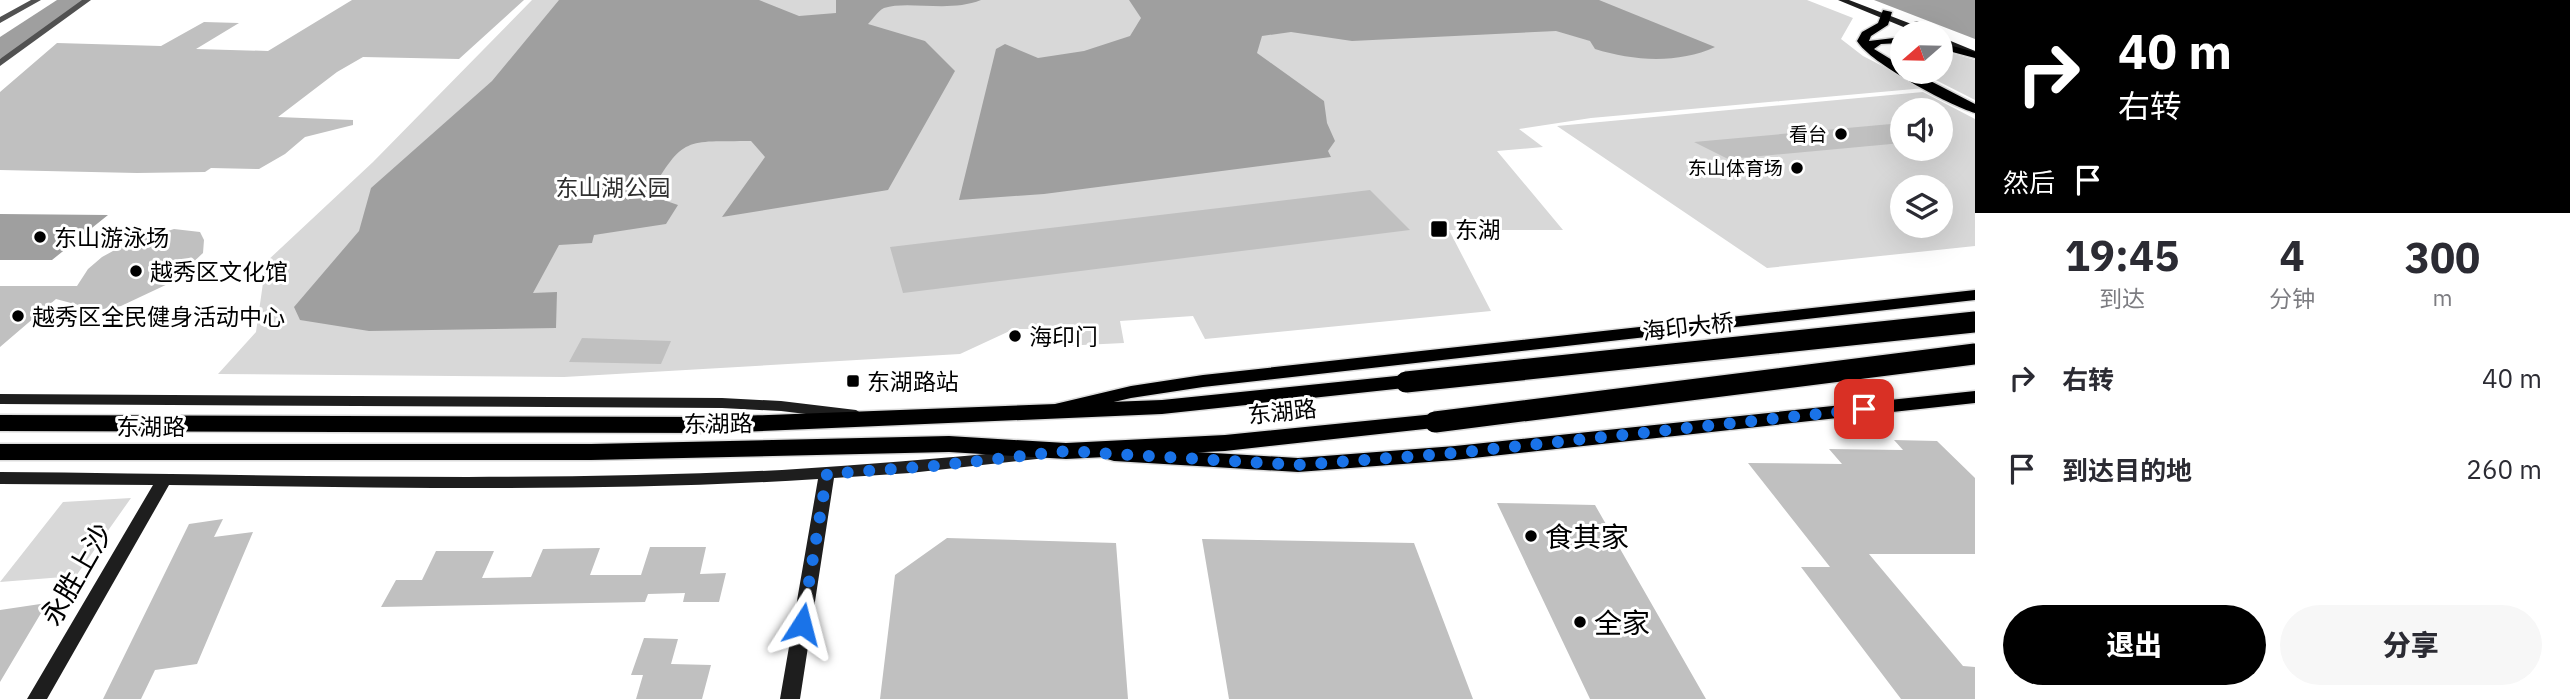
<!DOCTYPE html>
<html lang="zh">
<meta charset="utf-8">
<style>
body{margin:0;font-family:"IBM Plex Sans","Noto Sans SC",sans-serif;background:#f7f7f7;color:#2b2b33;height:100vh;display:flex;flex-direction:column;font-size:26px;white-space:nowrap}
*{box-sizing:border-box;margin:0}
p{font-size:23px;color:#7c7c81}
.icon{flex:none;width:38px;height:38px;fill:none;stroke:currentColor;stroke-width:2;stroke-linecap:round;stroke-linejoin:round}
.map{position:relative;flex:1;overflow:hidden}
.panel{display:flex;flex-direction:column;background:#fff;width:595px}
.panel>*{flex:none}
.top-card{background:#000;color:#fff;overflow:hidden}
.needle{width:46px;rotate:250deg}
.fabs{position:absolute;left:1890px;top:21px;display:grid;gap:14px}
.fabs a{display:grid;place-items:center;width:63px;height:63px;border-radius:50%;background:#fff;box-shadow:0 7px 28px #0002;font-size:35px}
.pin{position:absolute;display:grid;place-items:center;width:60px;height:60px;color:#fff;margin:-30px;border-radius:14px;box-shadow:0 4px 10px #0006}
.me{position:absolute;width:77px;margin:-38px;rotate:9deg;stroke-linejoin:round;filter:drop-shadow(0 0 5px #0008)}
.turn{display:flex;align-items:center;gap:24px;height:147px;padding:0 28px;font-size:32px}
.turn .icon{width:91px;height:91px;stroke-width:2.5}
.turn b{display:block;font-size:49px;line-height:60px}
.then{display:flex;align-items:center;height:66px;padding:0 28px;background:#0003;gap:14px;font-size:26px}
.eta{display:flex;justify-content:space-evenly;align-items:center;height:119px;text-align:center}
.eta b{font-size:42px;font-weight:800;line-height:49px}
.action{display:flex;gap:14px;margin-top:auto;padding:14px 28px}
.action a{flex:1;height:80px;border-radius:42px;background:#000;color:#fff;font-size:28px;font-weight:800;line-height:80px;text-align:center}
.action a+a{background:#f7f7f7;color:#2b2b33}
ul{padding:0;list-style:none}
li{display:flex;align-items:center;gap:21px;height:91px;padding:0 28px}
li div{flex:1}
li b{display:block;font-size:26px}
li em{font-style:normal}
main{display:flex;flex:1;min-height:0}
.map>svg:first-child{display:block}
</style>
<main>
<div class="map">
<svg width="1975" height="699" viewBox="0 0 1975 699">
<rect width="100%" height="100%" fill="#fff"/>
<path fill="#d8d8d8" fill-rule="evenodd" d="M 532,0 L 1807,0 L 1853,18 L 1841,39 L 1863,56 L 1925,88 L 1591,118 L 1519,129 L 1543,147 L 1497,151 L 1563,230 L 1449,230 L 1491,311 L 1205,339 L 1193,316 L 1120,321 L 1124,343 L 1062,346 L 1051,329 L 1014,329 L 960,354 L 564,377 L 218,374 L 256,332 L 266,262 L 373,162 Z
M 1941,50 L 1975,60 L 1975,100 L 1920,72 L 1941,72 Z
M 1923,92 L 1975,119 L 1975,246 L 1767,268 L 1557,126 ZM 1902,110 L 1941,110 L 1941,149 L 1902,149 ZM 1902,187 L 1941,187 L 1941,226 L 1902,226 Z
M 131,498 L 76,576 L 0,582 L 63,502 Z"/>
<path fill="#9f9f9f" d="M 559,0 L 759,0 L 799,16 L 836,13 L 836,0 L 981,0 C 949,13 908,0 884,8 C 878,11 873,19 868,24 L 925,41 L 955,71 L 888,190 L 722,217 L 765,157 L 751,141 C 685,142 684,135 649,195 L 678,205 L 666,224 L 594,235 L 592,243 L 559,245 L 533,293 L 557,292 L 556,328 L 369,331 L 300,320 L 294,307 L 359,231 L 371,188 L 492,81 Z
M 1129,0 L 1599,0 L 1715,47 C 1678,64 1633,61 1595,49 L 1590,41 L 1556,31 L 1352,41 L 1291,32 L 1262,36 L 1257,53 L 1324,101 L 1327,123 L 1335,141 L 1328,151 L 1331,157 L 1044,194 L 959,200 L 996,49 L 1005,44 L 1038,58 L 1084,51 L 1130,36 L 1141,18 Z
M 1874,0 L 1975,0 L 1975,39 Z
M 0,214 L 108,215 L 52,260 L 0,260 Z"/>
<g fill="none" stroke-linecap="round" stroke-linejoin="round">
<path fill="#9f9f9f" fill-rule="evenodd" d="M 57,0 L 87,0 L 10,56 L 0,59 L 0,37 Z"/>
</g>
<path fill="#c0c0c0" d="M 352,0 L 524,0 L 459,59 L 363,57 L 337,72 L 278,117 L 353,120 L 353,125 L 305,137 L 285,154 L 259,169 L 211,168 L 205,172 L 137,173 L 0,170 L 0,92 L 57,43 L 161,46 L 204,22 L 239,23 L 196,49 L 268,51 Z
M 1902,123 L 1902,143 L 1728,159 L 1694,142 Z
M 1370,190 L 1410,230 L 903,293 L 890,247 Z
M 174,229 L 200,232 L 204,240 L 203,253 L 172,282 L 121,306 L 97,310 L 56,299 L 0,347 L 0,286 L 77,286 L 88,269 L 102,257 L 124,245 Z
M 582,338 L 671,341 L 661,364 L 569,362 Z
M 1894,440 L 1937,441 L 1975,478 L 1975,554 L 1869,554 L 1963,666 L 1975,667 L 1975,699 L 1901,699 L 1801,567 L 1830,567 L 1748,463 L 1842,464 L 1829,449 L 1903,450 Z
M 1497,503 L 1595,505 L 1706,699 L 1590,699 Z
M 223,519 L 214,537 L 253,532 L 197,664 L 155,670 L 141,699 L 103,699 L 189,524 Z
M 947,538 L 1116,543 L 1128,699 L 880,699 L 895,575 Z
M 1202,539 L 1414,543 L 1473,699 L 1229,699 Z
M 650,547 L 706,547 L 700,574 L 726,573 L 719,602 L 683,602 L 685,593 L 648,594 L 645,602 L 381,607 L 396,580 L 422,580 L 436,551 L 494,551 L 482,578 L 531,577 L 543,549 L 600,548 L 590,575 L 641,575 Z
M 47,603 L 0,682 L 0,610 Z
M 644,638 L 678,639 L 671,664 L 711,665 L 702,699 L 636,699 L 643,675 L 631,675 Z"/>
<g fill="none" stroke-linecap="round" stroke-linejoin="round">
<g stroke="#dbdbdb" stroke-width="3">
<path id="primary" d="M 1883,10 L 1892,12 L 1888,25 L 1871,36 L 1869,41 L 1902,37 L 1902,43 L 1881,44 L 1874,49 L 1902,66 L 1902,72 L 1913,72 L 1975,104 L 1975,113 C 1949,105 1870,63 1857,41 L 1862,32 L 1878,23 Z
M 1941,43 L 1975,52 L 1975,58 L 1941,49 Z
M 1975,290 L 1975,300 L 1203,387 L 1131,398 L 1062,414 L 1053,408 L 1055,404 L 1131,386 L 1203,375 Z
M 1975,391 L 1975,403 L 1455,460 L 1298,472 L 1114,461 L 1107,459 L 1104,454 L 1107,449 L 1114,447 L 1298,458 L 1455,446 Z"/>
</g>
<g stroke="#dbdbdb" stroke-width="3">
<path id="highway" d="M 1406,375 L 1414,377 L 1417,382 L 1414,387 L 1162,414 L 714,433 L 0,431 L 0,415 L 714,417 L 1162,400 Z
M 1435,414 L 1443,417 L 1446,422 L 1443,427 L 1225,451 L 1066,459 L 949,452 L 591,460 L 0,460 L 0,444 L 591,444 L 949,436 L 1066,443 L 1225,435 Z"/>
</g>
<path fill="#515151" fill-rule="evenodd" d="M 31,0 L 41,0 L 0,23 L 0,17 Z
M 82,0 L 91,0 L 0,66 L 0,59 Z"/>
<path fill="#1e1e1e" fill-rule="evenodd" d="M 1838,0 L 1849,0 L 1914,25 L 1914,22 L 1917,21 L 1944,33 L 1941,35 L 1941,33 L 1928,32 L 1929,33 L 1918,33 Z
M 1941,37 L 1975,51 L 1975,57 L 1941,43 Z
M 0,394 L 722,398 L 781,401 L 856,410 L 864,415 L 856,420 L 781,411 L 722,408 L 0,404 Z
M 1040,449 L 1046,450 L 1048,454 L 1046,458 L 910,473 L 834,478 L 800,699 L 780,699 L 818,479 C 602,493 385,487 169,485 L 47,699 L 27,699 L 153,485 L 0,484 L 0,472 C 260,474 522,483 782,470 C 868,465 954,457 1040,449 Z"/>
<use href="#primary" fill="#000" fill-rule="evenodd"/>
<use href="#highway" fill="#000" fill-rule="evenodd"/>
<g stroke="#dbdbdb" stroke-width="24" stroke-linecap="butt">
<path id="highway-bridge" d="M 1406,382 L 1975,322
M 1435,422 L 1975,354"/>
</g>
<use href="#highway-bridge" stroke="#000" stroke-width="21"/>
</g>
<g fill="none" stroke-linecap="round" stroke-linejoin="round">
<path stroke="#1a73e8" stroke-width="12" stroke-dasharray="0 21.6" d="M 802,624 L 827,474 L 934,466 L 1066,451 L 1298,465 L 1455,453 L 1864,409"/>
</g>
<g fill="#000" stroke="#fff" stroke-width="2.5">
<circle cx="1841" cy="134" r="7"/>
<circle cx="1797" cy="168" r="7"/>
<rect x="1430" y="220" width="18" height="18" rx="3.5"/>
<circle cx="40" cy="237" r="7"/>
<circle cx="136" cy="271" r="7"/>
<circle cx="18" cy="316" r="7"/>
<circle cx="1015" cy="336" r="7"/>
<rect x="846" y="374" width="14" height="14" rx="3.5"/>
<circle cx="1531" cy="536" r="7"/>
<circle cx="1580" cy="622" r="7"/>
</g>
<g text-anchor="middle" dominant-baseline="central" stroke-width="6" stroke-linejoin="round" paint-order="stroke">
<g font-size="19" fill="#000" stroke="#fff" text-anchor="end">
<text x="1827" y="134">看台</text>
<text x="1783" y="168">东山体育场</text>
</g>
<g font-size="23" fill="#2f2f2f" stroke="#fff">
<text x="613" y="187">东山湖公园</text>
</g>
<g font-size="23" fill="#000" stroke="#fff" text-anchor="start">
<text x="1455" y="229">东湖</text>
<text x="54" y="237">东山游泳场</text>
<text x="150" y="271">越秀区文化馆</text>
<text x="32" y="316">越秀区全民健身活动中心</text>
<text x="1029" y="336">海印门</text>
<text x="867" y="381">东湖路站</text>
</g>
<g font-size="23" fill="#000" stroke="#fff">
<text transform="translate(1688 326) rotate(-6)">海印大桥</text>
<text transform="translate(1282 411) rotate(-6)">东湖路</text>
<text transform="translate(718 423) rotate(-1)">东湖路</text>
<text x="151" y="426">东湖路</text>
</g>
<g font-size="28" fill="#000" stroke="#fff" text-anchor="start">
<text x="1545" y="536">食其家</text>
<text x="1594" y="622">全家</text>
</g>
<g font-size="28" fill="#000" stroke="#fff">
<text transform="translate(76 574) rotate(-60)">永胜上沙</text>
</g>
</g>
</svg>
<div class="fabs">
<a><svg class="needle" viewBox="-14 -14 28 28"><path d="M0-13l5 13h-10z" fill="#e53935"/><path d="M0 13l5-13h-10z" fill="#7c7c81"/></svg></a>
<a><svg class="icon" aria-label="sound" viewBox="0 0 24 24"><path d="M4 9h4l5-4v14l-5-4H4zM17 9q2 3 0 6"/></svg></a>
<a><svg class="icon" aria-label="layers" viewBox="0 0 24 24"><path d="M12 4l9 5-9 5-9-5zM3 14l9 5 9-5"/></svg></a>
</div>
<div class="pin" style="left:1864px;top:409px;background:#d93025"><svg class="icon" aria-label="arrive" viewBox="0 0 24 24"><path d="M6 21V4h12l-3 4 3 4H6"/></svg></div>
<svg class="me" style="left:802px;top:624px" viewBox="-20 -20 40 40"><path d="M0-17L14 15 0 8-14 15z" fill="#1a73e8" stroke="#fff" stroke-width="4"/></svg>
</div>
<section class="panel">
<div class="top-card">
<div class="turn"><svg class="icon" aria-label="right" viewBox="0 0 24 24"><path d="M7 20v-9h11M14 6l5 5-5 5"/></svg><div><b>40 m</b>右转</div></div>
<div class="then">然后<svg class="icon" aria-label="arrive" viewBox="0 0 24 24"><path d="M6 21V4h12l-3 4 3 4H6"/></svg></div>
</div>
<div class="eta">
<div><b>19:45</b><p>到达</p></div>
<div><b>4</b><p>分钟</p></div>
<div><b>300</b><p>m</p></div>
</div>
<ul>
<li><svg class="icon" aria-label="right" viewBox="0 0 24 24"><path d="M7 20v-9h11M14 6l5 5-5 5"/></svg><div><b>右转</b></div><em>40 m</em></li>
<li><svg class="icon" aria-label="arrive" viewBox="0 0 24 24"><path d="M6 21V4h12l-3 4 3 4H6"/></svg><div><b>到达目的地</b></div><em>260 m</em></li>
</ul>
<div class="action"><a>退出</a><a>分享</a></div>
</section>
</main>
